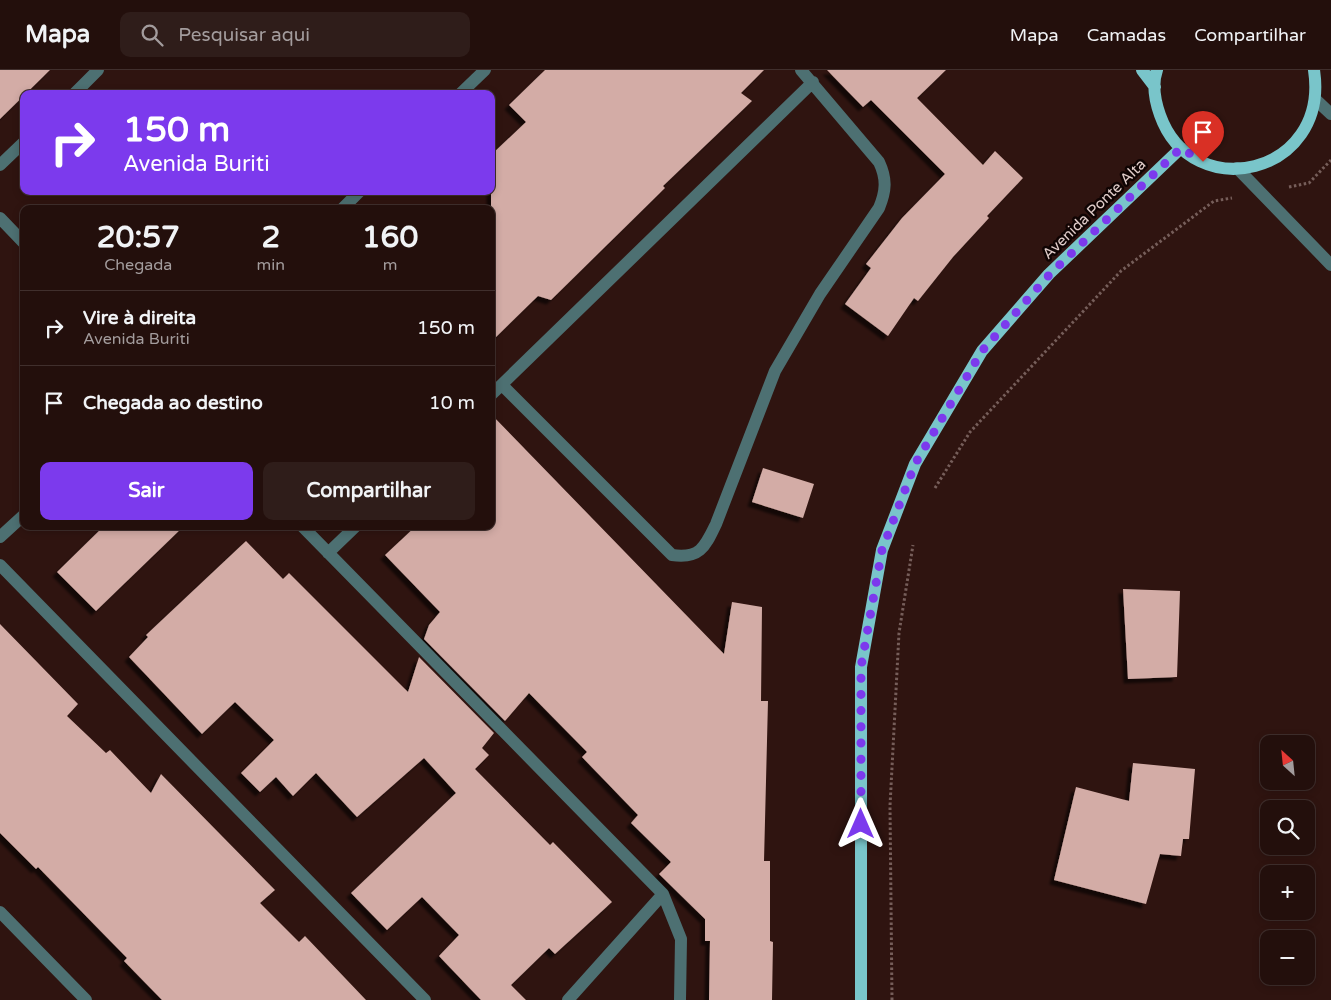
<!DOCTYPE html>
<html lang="pt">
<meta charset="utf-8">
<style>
body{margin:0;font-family:"Varela Round",sans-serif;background:#2f1d1a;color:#f1f3f6;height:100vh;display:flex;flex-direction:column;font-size:19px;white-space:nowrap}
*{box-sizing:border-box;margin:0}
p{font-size:16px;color:#a39c9d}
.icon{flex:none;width:28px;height:28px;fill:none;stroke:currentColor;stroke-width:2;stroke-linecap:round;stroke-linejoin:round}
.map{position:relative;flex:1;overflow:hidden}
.side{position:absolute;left:20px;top:135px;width:475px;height:325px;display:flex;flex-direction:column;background:#230f0c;border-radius:10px;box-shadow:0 2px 8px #0003,0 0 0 1px #402f2d}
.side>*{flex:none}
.hud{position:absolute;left:20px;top:20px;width:475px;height:105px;border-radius:10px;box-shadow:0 2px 8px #0003,0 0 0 1px #402f2d;background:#7c3aed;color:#fff;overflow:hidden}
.needle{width:32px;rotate:333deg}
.tools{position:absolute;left:1260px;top:665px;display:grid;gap:10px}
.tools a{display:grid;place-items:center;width:55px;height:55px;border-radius:10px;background:#230f0c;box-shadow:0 2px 8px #0003,0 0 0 1px #402f2d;font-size:25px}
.pin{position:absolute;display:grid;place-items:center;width:42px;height:42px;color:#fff;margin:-51px -21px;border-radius:50% 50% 50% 0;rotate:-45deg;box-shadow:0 0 5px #0007}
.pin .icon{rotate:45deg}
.me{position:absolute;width:55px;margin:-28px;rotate:0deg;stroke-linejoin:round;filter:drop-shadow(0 0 4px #0008)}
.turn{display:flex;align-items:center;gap:18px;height:105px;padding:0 20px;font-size:22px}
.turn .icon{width:65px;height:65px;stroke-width:2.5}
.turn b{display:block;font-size:35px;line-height:42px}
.eta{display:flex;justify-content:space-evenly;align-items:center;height:85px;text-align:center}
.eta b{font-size:30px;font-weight:700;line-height:35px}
.action{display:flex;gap:10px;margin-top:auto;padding:10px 20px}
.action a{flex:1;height:58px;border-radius:10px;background:#7c3aed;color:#fff;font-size:20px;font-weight:700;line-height:58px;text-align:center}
.action a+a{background:#2f1d1a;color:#f1f3f6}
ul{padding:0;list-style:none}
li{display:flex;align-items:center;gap:15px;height:75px;padding:0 20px;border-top:1px solid #402f2d}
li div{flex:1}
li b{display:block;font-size:19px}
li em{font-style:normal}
header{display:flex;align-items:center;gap:30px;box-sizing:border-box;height:70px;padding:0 25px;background:#230f0c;border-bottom:1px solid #402f2d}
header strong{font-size:24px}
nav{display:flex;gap:28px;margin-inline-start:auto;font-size:18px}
.search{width:350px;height:45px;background:#2f1d1a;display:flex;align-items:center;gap:12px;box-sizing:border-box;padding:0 18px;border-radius:10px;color:#a39c9d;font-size:19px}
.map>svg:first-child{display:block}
</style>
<header>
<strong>Mapa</strong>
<div class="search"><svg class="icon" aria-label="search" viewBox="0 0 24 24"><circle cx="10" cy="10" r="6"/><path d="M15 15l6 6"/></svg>Pesquisar aqui</div>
<nav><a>Mapa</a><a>Camadas</a><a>Compartilhar</a></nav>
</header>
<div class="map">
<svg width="1331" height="930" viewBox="0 0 1331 930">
<defs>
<filter id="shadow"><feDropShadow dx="-4.5" dy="4.5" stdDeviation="1" flood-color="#0009"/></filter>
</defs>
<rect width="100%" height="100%" fill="#2f1410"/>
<path fill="#d3aca6" filter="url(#shadow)" d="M 0,0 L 50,0 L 0,49 Z
M 545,0 L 764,0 L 741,23 L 752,31 L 663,116 L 665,118 L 551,230 L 538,226 L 491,272 L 491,85 L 526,52 L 509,35 Z
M 827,0 L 946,0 L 917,28 L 983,95 L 995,81 L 1023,108 L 987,146 L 989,148 L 953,187 L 918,231 L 914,228 L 888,266 L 845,234 L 871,198 L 866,194 L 902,148 L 945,104 L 871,30 L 863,37 Z
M 491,344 L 724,584 L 732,532 L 762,537 L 761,631 L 768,631 L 764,791 L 770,791 L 770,871 L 773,872 L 772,930 L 709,930 L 710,871 L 705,871 L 705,849 L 659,804 L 671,792 L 631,753 L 638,745 L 582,687 L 587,682 L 529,623 L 505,651 L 424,569 L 429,555 L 440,542 L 385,485 L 416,456 L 491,456 Z
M 763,398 L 814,414 L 803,448 L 752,432 Z
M 104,456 L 184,456 L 96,541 L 57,502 Z
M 246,471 L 283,509 L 289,503 L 408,622 L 419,587 L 494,663 L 482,678 L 489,685 L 475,699 L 550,775 L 553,772 L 612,832 L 555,884 L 549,878 L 511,915 L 526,930 L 481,930 L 439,886 L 459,865 L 422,827 L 387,860 L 351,823 L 456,723 L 424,688 L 357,747 L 316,703 L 293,726 L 276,707 L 260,722 L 241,703 L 274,670 L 235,632 L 202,664 L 129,587 L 148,567 L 146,565 Z
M 1123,519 L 1180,521 L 1177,607 L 1128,609 Z
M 0,554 L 78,634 L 67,646 L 106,683 L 110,680 L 151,723 L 161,704 L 275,820 L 260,833 L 299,872 L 305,866 L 366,930 L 162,930 L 124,891 L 127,888 L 38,797 L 36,799 L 0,763 Z
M 1133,693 L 1195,699 L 1189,769 L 1183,769 L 1181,786 L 1160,784 L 1146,834 L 1054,810 L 1076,717 L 1129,731 Z"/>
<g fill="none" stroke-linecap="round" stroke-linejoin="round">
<path stroke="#765e5a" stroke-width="3" stroke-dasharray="2.5 2.5" stroke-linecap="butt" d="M 1289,117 L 1309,113 L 1331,90
M 935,418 L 970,362 L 1121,201 L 1214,131 L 1232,128
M 892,930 L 890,736 L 899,563 L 913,475"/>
<path stroke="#4d7072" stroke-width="12" d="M 74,24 L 98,0
M 460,24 L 485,0
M 1315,29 L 1331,44
M 0,95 L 24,72
M 1237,98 L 1331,195
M 342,139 L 360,121
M 0,148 L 24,173
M 502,315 L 672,485 C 700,489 705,477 716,454 L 775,301 L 820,224 L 879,138 C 886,121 887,109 879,92 L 801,0
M 491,325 L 813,12
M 302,456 L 663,824 L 681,869 L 680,930
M 0,467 L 24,445
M 328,483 L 356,456
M 0,495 L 425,930
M 0,842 L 86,930
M 568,930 L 663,824"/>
<path stroke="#79c5ca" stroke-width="12" d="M 1142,0 L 1155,17
M 1157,0 C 1152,14 1155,31 1160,45 C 1192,136 1330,105 1314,0
M 861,930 L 861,597 L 882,480 L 915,394 L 982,281 L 1049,204 L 1181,78"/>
</g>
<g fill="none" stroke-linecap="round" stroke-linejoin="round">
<path stroke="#7c3aed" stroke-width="9" stroke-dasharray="0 16.2" d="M 861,754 L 861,597 L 882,480 L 915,394 L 982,281 L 1050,204 L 1181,78 L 1203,92"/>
</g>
<g text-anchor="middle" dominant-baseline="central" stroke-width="5" stroke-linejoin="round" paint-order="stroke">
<g font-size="15" fill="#e1cdca" stroke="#0f0403">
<text transform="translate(1094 139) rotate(-44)">Avenida Ponte Alta</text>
</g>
</g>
</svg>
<div class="tools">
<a><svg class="needle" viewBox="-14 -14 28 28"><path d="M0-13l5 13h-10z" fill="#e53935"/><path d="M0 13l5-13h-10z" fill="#a39c9d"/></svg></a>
<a><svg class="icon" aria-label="search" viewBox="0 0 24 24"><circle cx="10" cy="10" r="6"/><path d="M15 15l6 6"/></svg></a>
<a>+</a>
<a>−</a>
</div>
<div class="pin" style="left:1203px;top:92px;background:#d93025"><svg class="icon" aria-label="arrive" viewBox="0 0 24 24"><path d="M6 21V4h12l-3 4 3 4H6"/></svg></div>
<svg class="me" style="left:861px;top:754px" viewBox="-20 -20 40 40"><path d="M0-17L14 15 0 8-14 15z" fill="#7c3aed" stroke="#fff" stroke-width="4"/></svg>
<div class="hud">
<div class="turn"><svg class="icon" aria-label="right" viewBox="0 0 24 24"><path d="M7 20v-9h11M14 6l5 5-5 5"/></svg><div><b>150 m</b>Avenida Buriti</div></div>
</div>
<section class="side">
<div class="eta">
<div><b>20:57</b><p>Chegada</p></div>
<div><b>2</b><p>min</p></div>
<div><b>160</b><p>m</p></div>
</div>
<ul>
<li><svg class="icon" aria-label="right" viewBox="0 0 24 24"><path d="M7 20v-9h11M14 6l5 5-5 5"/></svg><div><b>Vire à direita</b><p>Avenida Buriti</p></div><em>150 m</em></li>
<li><svg class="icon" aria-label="arrive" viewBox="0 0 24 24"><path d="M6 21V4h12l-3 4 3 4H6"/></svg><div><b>Chegada ao destino</b></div><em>10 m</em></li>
</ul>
<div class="action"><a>Sair</a><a>Compartilhar</a></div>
</section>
</div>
